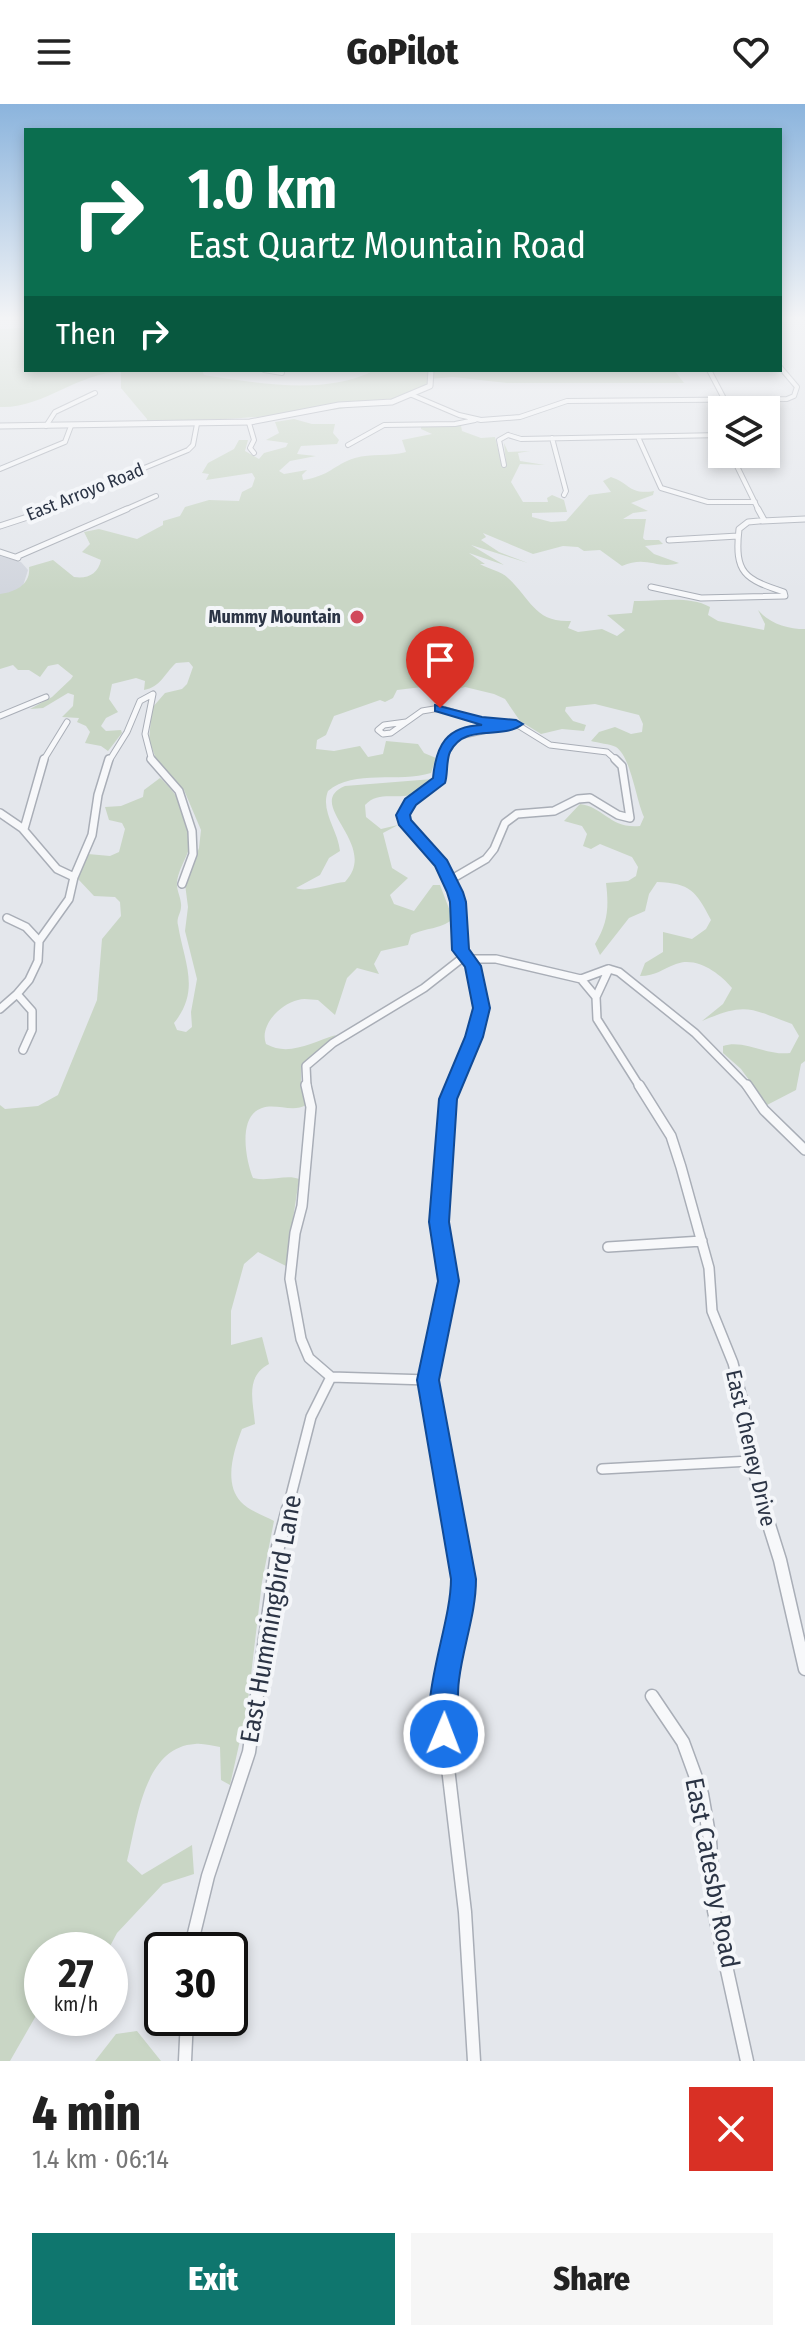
<!DOCTYPE html>
<meta charset="utf-8">
<style>
body{margin:0;font-family:"Fira Sans Condensed",sans-serif;background:#f6f6f6;color:#222;height:100vh;display:flex;flex-direction:column;font-size:30px;white-space:nowrap}
*{box-sizing:border-box;margin:0}
p{font-size:26px;color:#767676}
.icon{flex:none;width:44px;height:44px;fill:none;stroke:currentColor;stroke-width:2;stroke-linecap:round;stroke-linejoin:round}
.map{position:relative;height:1957px;overflow:hidden}
.details{display:flex;flex-direction:column;background:#fff;flex:1}
.details>*{flex:none}
.guide{position:absolute;left:24px;top:24px;width:758px;height:244px;border-radius:0px;box-shadow:0 4px 12px #0003;background:#0b6e4f;color:#fff;overflow:hidden}
.buttons{position:absolute;left:708px;top:292px;display:grid;gap:16px}
.buttons a{display:grid;place-items:center;width:72px;height:72px;border-radius:0px;background:#fff;box-shadow:0 4px 12px #0003;font-size:40px}
.speed{position:absolute;left:24px;top:1828px;display:flex;gap:16px;font-size:40px;font-weight:700;text-align:center}
.speed>*{display:grid;place-content:center;width:104px;height:104px;border-radius:50%;background:#fff;box-shadow:0 4px 12px #0003;line-height:1}
.speed small{font-size:20px;font-weight:400}
.speed .limit{border:4px solid #111;border-radius:12px;background:#fff;color:#111}
.pin{position:absolute;display:grid;place-items:center;width:68px;height:68px;color:#fff;margin:-82px -34px;border-radius:50% 50% 50% 0;rotate:-45deg;box-shadow:0 0 8px #0007}
.pin .icon{rotate:45deg}
.me{position:absolute;width:88px;margin:-44px;rotate:1deg;stroke-linejoin:round;filter:drop-shadow(0 0 6px #0008)}
.turn{display:flex;align-items:center;gap:28px;height:168px;padding:0 32px;font-size:36px}
.turn .icon{width:104px;height:104px;stroke-width:2.5}
.turn b{display:block;font-size:56px;line-height:68px}
.then{display:flex;align-items:center;height:76px;padding:0 32px;background:#0003;gap:16px;font-size:30px}
.round{display:grid;place-items:center;flex:none;width:84px;height:84px;border-radius:0px;background:#f6f6f6}
.summary{display:flex;align-items:center;justify-content:space-between;height:136px;padding:0 32px}
h1{font-size:48px;font-weight:800;line-height:60px}
.button{display:flex;gap:16px;margin-top:auto;padding:16px 32px}
.button a{flex:1;height:92px;border-radius:0px;background:#0f766e;color:#fff;font-size:32px;font-weight:800;line-height:92px;text-align:center}
.button a+a{background:#f6f6f6;color:#222}
header{display:flex;justify-content:space-between;align-items:center;height:104px;padding:0 32px;background:#fff;font-size:36px;font-weight:800}
.map>svg:first-child{display:block}
</style>
<header><svg class="icon" aria-label="menu" viewBox="0 0 24 24"><path d="M4 6h16M4 12h16M4 18h16"/></svg>GoPilot<svg class="icon" aria-label="heart" viewBox="0 0 24 24"><path d="M12 20l-8-8c-3-5 5-10 8-4 3-6 11-1 8 4z"/></svg></header>
<div class="map">
<svg width="805" height="1957" viewBox="0 0 805 1957">
<rect width="100%" height="100%" fill="#e4e7ec"/>
<path fill="#d2d6de" d="M 0,452 L 21,458 L 28,466 L 0,555 Z"/>
<path fill="#c9d6c5" d="M 26,224 L 26,266 L 202,266 L 204,271 C 256,279 326,292 375,266 L 674,266 L 684,279 L 507,279 L 453,273 L 430,275 C 413,311 190,317 147,318 L 147,315 L 121,284 L 121,268 C 78,268 43,305 0,303 L 0,225 Z
M 294,315 L 312,320 L 335,320 L 333,329 L 339,336 L 337,340 L 301,342 L 297,350 L 316,352 L 290,357 L 279,367 L 284,370 L 307,366 L 302,371 L 303,376 C 330,372 333,361 355,354 C 371,349 389,353 406,348 L 402,336 L 432,330 L 421,325 L 421,322 L 461,321 L 462,327 L 481,334 L 495,333 L 502,361 L 506,360 L 504,339 L 508,348 L 530,347 L 518,349 L 520,357 L 545,361 L 520,360 L 511,378 L 523,398 L 548,398 L 547,394 L 552,391 L 564,396 L 567,408 L 532,409 L 532,413 L 551,418 L 566,417 L 589,391 L 611,388 L 603,377 L 611,373 C 631,380 629,391 654,387 L 653,391 L 631,399 L 648,407 L 633,409 L 623,415 L 646,415 L 643,434 L 645,436 L 659,436 L 663,440 L 645,442 L 654,450 L 679,459 C 657,466 647,451 622,462 L 600,446 L 584,447 L 578,443 L 563,442 L 533,450 L 483,429 L 486,433 L 481,436 L 499,448 L 528,459 L 471,441 L 504,461 L 469,449 L 485,460 L 480,460 C 488,465 501,467 508,474 C 531,495 535,519 571,517 L 568,524 L 578,528 L 602,525 L 617,532 L 625,526 L 607,511 L 632,509 L 634,497 C 659,498 687,491 710,503 L 708,511 L 718,517 L 764,526 L 765,520 L 758,506 C 769,519 787,525 805,525 L 805,957 L 801,960 L 796,986 L 767,1001 L 741,965 L 723,949 L 723,942 C 744,935 767,952 790,949 L 799,932 L 792,920 C 749,904 746,898 702,917 L 723,900 L 732,884 C 720,869 696,852 676,860 C 662,865 656,872 640,872 L 645,859 L 663,848 L 663,828 L 692,835 L 706,825 L 711,816 C 696,787 690,779 657,778 L 649,790 L 645,807 L 629,814 L 600,851 L 595,840 C 608,819 609,803 606,779 L 628,777 L 636,772 L 638,763 L 632,753 L 600,740 L 591,745 L 583,742 L 587,730 L 582,722 L 564,717 L 580,700 C 604,703 610,725 640,722 L 644,713 C 636,696 631,653 616,643 C 610,640 598,639 591,637 L 599,628 L 615,623 L 631,630 L 642,628 L 643,620 L 639,611 L 595,600 L 566,603 L 565,607 L 573,617 L 586,621 L 584,627 L 562,625 L 541,630 L 520,617 L 505,595 L 494,590 L 465,583 L 440,590 L 422,583 L 397,586 L 393,594 L 385,598 L 380,596 L 334,612 L 326,631 L 317,636 L 316,645 L 334,647 L 360,642 L 368,653 L 383,650 L 386,637 L 418,640 L 424,649 L 436,654 L 431,669 C 399,679 354,665 328,687 C 320,707 338,726 340,747 L 329,754 L 320,771 L 296,784 C 309,789 330,779 345,778 C 381,740 302,700 345,682 L 433,675 C 426,682 420,688 410,691 C 394,695 378,687 365,701 L 366,713 L 381,725 L 398,721 L 383,729 L 392,764 L 408,774 L 390,791 L 394,800 L 414,807 L 433,781 L 440,781 L 453,815 C 439,826 427,823 411,831 L 408,841 L 381,847 L 374,860 L 379,870 L 357,864 L 347,874 L 335,911 L 318,896 C 312,896 304,894 298,896 C 280,900 259,922 266,940 C 289,953 312,938 336,931 L 301,962 L 301,978 L 306,1001 C 293,1009 276,999 262,1004 C 237,1012 246,1057 253,1074 C 269,1078 287,1070 299,1075 L 286,1162 L 258,1148 L 244,1160 L 231,1207 L 231,1241 L 262,1233 L 269,1260 C 245,1273 253,1296 255,1320 L 242,1325 C 234,1346 223,1379 241,1398 C 248,1406 265,1412 274,1417 L 262,1478 L 247,1605 L 230,1681 L 221,1676 L 220,1643 C 212,1642 203,1639 195,1640 C 143,1643 137,1719 127,1757 L 142,1771 L 192,1741 L 194,1770 L 163,1780 L 117,1829 L 108,1846 L 42,1846 L 42,1908 L 37,1910 L 10,1957 L 0,1957 L 0,1001 L 5,1005 L 38,1002 L 58,991 L 97,896 L 102,835 L 121,812 L 120,798 L 115,793 L 94,792 L 78,775 L 88,750 L 110,752 L 119,748 L 125,725 L 122,719 L 109,716 L 105,703 L 121,702 L 143,693 L 144,686 L 160,674 C 174,686 188,707 191,725 C 194,747 180,758 177,778 C 176,786 182,795 181,803 C 181,809 176,814 178,821 C 184,858 201,886 174,919 L 177,926 L 186,928 L 192,923 L 191,908 L 197,875 L 185,827 L 188,803 L 185,780 L 199,744 L 201,726 L 184,686 L 161,669 L 149,636 L 152,604 L 165,589 L 182,585 L 187,580 L 193,563 L 189,558 L 176,559 C 164,570 161,583 144,586 L 145,577 L 136,574 L 112,580 L 109,595 L 118,608 L 106,614 L 101,622 L 106,627 L 121,626 L 122,629 L 108,647 L 101,642 L 85,639 L 90,628 L 86,622 L 77,618 L 79,614 L 62,613 L 73,602 L 74,591 L 68,589 L 43,604 L 30,605 L 52,593 L 71,575 L 73,572 L 58,560 L 48,562 L 40,573 L 29,566 L 18,566 L 13,561 L 0,565 L 0,490 C 16,488 31,480 29,463 L 53,456 L 74,473 C 88,475 98,470 101,456 L 82,448 L 90,440 L 84,428 L 99,425 L 137,435 L 163,421 L 163,417 L 180,412 L 185,403 L 209,396 L 239,397 L 242,388 L 252,383 L 255,374 L 252,369 L 206,376 L 209,370 L 202,369 L 208,359 L 234,345 L 239,336 L 248,336 L 245,347 L 259,355 L 264,349 L 286,343 L 288,339 L 266,336 L 279,329 L 275,318 Z
M 137,1927 L 161,1957 L 95,1957 L 116,1930 Z"/>
<g fill="none" stroke-linecap="round" stroke-linejoin="round">
<g stroke="#a9aeb7" stroke-width="6">
<path id="minor-far4" d="M 0,214 L 26,213
M 264,266 L 282,269
M 709,266 L 730,306
M 412,291 L 459,311 L 481,316 L 520,313 L 567,297 L 787,295 L 794,292 L 797,283 L 780,263
M 249,319 L 254,336 L 250,344 L 254,349
M 46,322 L 55,308 L 95,289
M 508,331 L 521,335 L 722,331
M 638,333 L 661,384 L 708,398 L 755,398
M 552,334 L 566,387 L 564,391
M 348,341 L 384,321 L 455,320 L 475,316
M 731,350 L 759,407
M 504,361 L 499,336 L 508,331
M 0,365 L 65,338 L 71,322
M 49,407 L 64,397 L 188,346 L 193,341 L 197,320
M 122,407 L 156,392"/>
</g>
<g stroke="#a9aeb7" stroke-width="7">
<path id="minor-far3" d="M 758,405 L 764,416
M 762,417 L 805,415
M 0,422 L 52,405
M 669,436 L 738,432
M 0,448 L 18,454
M 16,453 L 127,405
M 651,483 L 701,494 L 785,492 L 784,488 C 745,475 734,470 739,425 L 748,418 L 759,417
M 0,612 L 46,593
M 406,618 L 384,621 L 378,626 L 383,630 L 391,629 L 422,607 L 440,604 L 481,617 L 516,620 L 550,641 L 607,648 L 617,657
M 43,657 L 67,618
M 109,657 L 127,628 L 140,597 L 153,590 L 145,630 L 152,657
M 441,657 L 447,639 L 455,633 L 516,620"/>
</g>
<g stroke="#a9aeb7" stroke-width="10">
<path id="minor-far2" d="M 151,655 L 179,687 L 192,727 L 193,750 L 182,780
M 441,655 L 440,676 C 426,687 403,698 404,717 C 426,742 452,766 458,799 C 461,814 458,829 461,843 C 464,855 478,869 481,888 C 486,919 465,955 453,983
M 0,709 L 22,724 L 57,765 L 74,773
M 24,725 L 44,655
M 450,776 L 486,755 L 494,745 L 505,719 L 517,710 L 554,707 L 578,695 L 590,694 L 618,711 L 630,714 L 622,662 L 615,655
M 7,814 L 26,823 L 39,837
M 609,865 L 596,893 L 597,915 L 640,983
M 609,865 L 619,868 L 695,929 L 748,983
M 581,875 L 596,893
M 0,905 L 17,890
M 23,946 L 32,926 L 32,907 L 17,890 L 29,876 L 38,857 L 39,837 L 69,795 L 74,773 L 92,731 L 98,691 L 109,655
M 307,983 L 306,962 L 333,939 L 424,884 L 461,855 L 496,855 L 581,875 L 608,865"/>
</g>
<g stroke="#a9aeb7" stroke-width="12">
<path id="minor-far1" d="M 306,981 L 311,1003 L 302,1102 L 295,1129 L 290,1175 L 301,1235 L 309,1254 L 331,1273
M 639,981 L 671,1032 L 681,1063 L 709,1164 L 712,1207 L 733,1259 L 743,1298 L 750,1357 L 765,1407
M 747,981 L 764,1006 L 805,1046
M 608,1143 L 702,1137
M 331,1273 L 428,1276
M 602,1365 L 750,1357
M 287,1407 L 311,1313 L 331,1273
M 452,1407 L 428,1276 L 448,1177 L 439,1118 L 448,995 L 454,981"/>
</g>
<g stroke="#a9aeb7" stroke-width="15">
<path id="minor" d="M 451,1405 L 464,1475 L 464,1494 L 446,1576 L 444,1630 L 465,1808 L 474,1957
M 764,1405 L 780,1456 L 805,1565
M 652,1592 L 683,1638 L 702,1690 L 710,1736 L 714,1807 L 747,1957
M 190,1846 L 208,1772 L 249,1648 L 278,1443 L 288,1405
M 185,1957 L 187,1914"/>
</g>
<g stroke="#a9aeb7" stroke-width="7">
<path id="tertiary" d="M 0,322 L 250,318 L 339,301 L 392,298 L 430,282 L 431,266"/>
</g>
<use href="#minor-far4" stroke="#f7f8fa" stroke-width="4"/>
<use href="#minor-far3" stroke="#f7f8fa" stroke-width="5"/>
<use href="#minor-far2" stroke="#f7f8fa" stroke-width="7"/>
<use href="#minor-far1" stroke="#f7f8fa" stroke-width="9"/>
<use href="#minor" stroke="#f7f8fa" stroke-width="12"/>
<use href="#tertiary" stroke="#f7f8fa" stroke-width="5"/>
</g>
<linearGradient id="sky" x2="0" y2="1"><stop stop-color="#8bb4dd"/><stop offset="0.44" stop-color="#f3f4f6"/><stop offset="1" stop-color="#f3f4f6" stop-opacity="0"/></linearGradient>
<rect width="805" height="487" fill="url(#sky)"/>
<path fill="#1a73e8" stroke="#114b97" stroke-width="2" d="M 435,601 L 482,613 L 516,616 L 523,620 C 501,637 465,618 450,648 C 446,657 448,670 445,679 L 416,701 L 410,711 L 411,716 L 447,756 L 463,788 L 466,798 L 469,845 L 481,862 L 490,904 L 483,933 L 457,995 L 449,1118 L 459,1177 L 439,1276 L 476,1475 C 476,1510 463,1542 459,1576 C 456,1597 461,1620 453,1639 L 444,1643 L 434,1639 C 417,1597 451,1522 451,1475 L 417,1276 L 438,1177 L 429,1118 L 439,995 L 465,933 L 473,904 L 465,863 L 452,846 L 450,798 L 447,788 L 435,762 L 399,721 L 396,711 L 405,695 L 433,674 C 436,642 446,622 482,621 L 435,607 Z"/>
<circle fill="#d1495b" stroke="#f4f6f9" stroke-width="3" cx="357" cy="513" r="8"/>
<g text-anchor="middle" dominant-baseline="central" stroke-width="8" stroke-linejoin="round" paint-order="stroke">
<g font-size="18" fill="#2b3445" stroke="#f4f6f9">
<text transform="translate(85 388) rotate(-22)">East Arroyo Road</text>
</g>
<g font-size="18" font-weight="bold" fill="#2b3445" stroke="#f4f6f9" text-anchor="end">
<text x="341" y="513">Mummy Mountain</text>
</g>
<g font-size="22" fill="#2b3445" stroke="#f4f6f9">
<text transform="translate(751 1344) rotate(77)">East Cheney Drive</text>
</g>
<g font-size="26" fill="#2b3445" stroke="#f4f6f9">
<text transform="translate(271 1515) rotate(-80)">East Hummingbird Lane</text>
<text transform="translate(712 1769) rotate(79)">East Catesby Road</text>
</g>
</g>
</svg>
<div class="buttons">
<a><svg class="icon" aria-label="layers" viewBox="0 0 24 24"><path d="M12 4l9 5-9 5-9-5zM3 14l9 5 9-5"/></svg></a>
</div>
<div class="speed"><div>27<small>km/h</small></div><div class="limit">30</div></div>
<div class="pin" style="left:440px;top:604px;background:#d93025"><svg class="icon" aria-label="arrive" viewBox="0 0 24 24"><path d="M6 21V4h12l-3 4 3 4H6"/></svg></div>
<svg class="me" style="left:444px;top:1630px" viewBox="-20 -20 40 40"><circle r="17" fill="#1a73e8" stroke="#fff" stroke-width="3"/><path d="M0-11L8 9 0 5-8 9z" fill="#fff"/></svg>
<div class="guide">
<div class="turn"><svg class="icon" aria-label="right" viewBox="0 0 24 24"><path d="M7 20v-9h11M14 6l5 5-5 5"/></svg><div><b>1.0 km</b>East Quartz Mountain Road</div></div>
<div class="then">Then<svg class="icon" aria-label="right" viewBox="0 0 24 24"><path d="M7 20v-9h11M14 6l5 5-5 5"/></svg></div>
</div>
</div>
<section class="details">
<div class="summary"><div><h1>4 min</h1><p>1.4 km · 06:14</p></div><a class="round" style="background:#d93025;color:#fff"><svg class="icon" aria-label="close" viewBox="0 0 24 24"><path d="M6 6l12 12M18 6L6 18"/></svg></a></div>
<div class="button"><a>Exit</a><a>Share</a></div>
</section>
